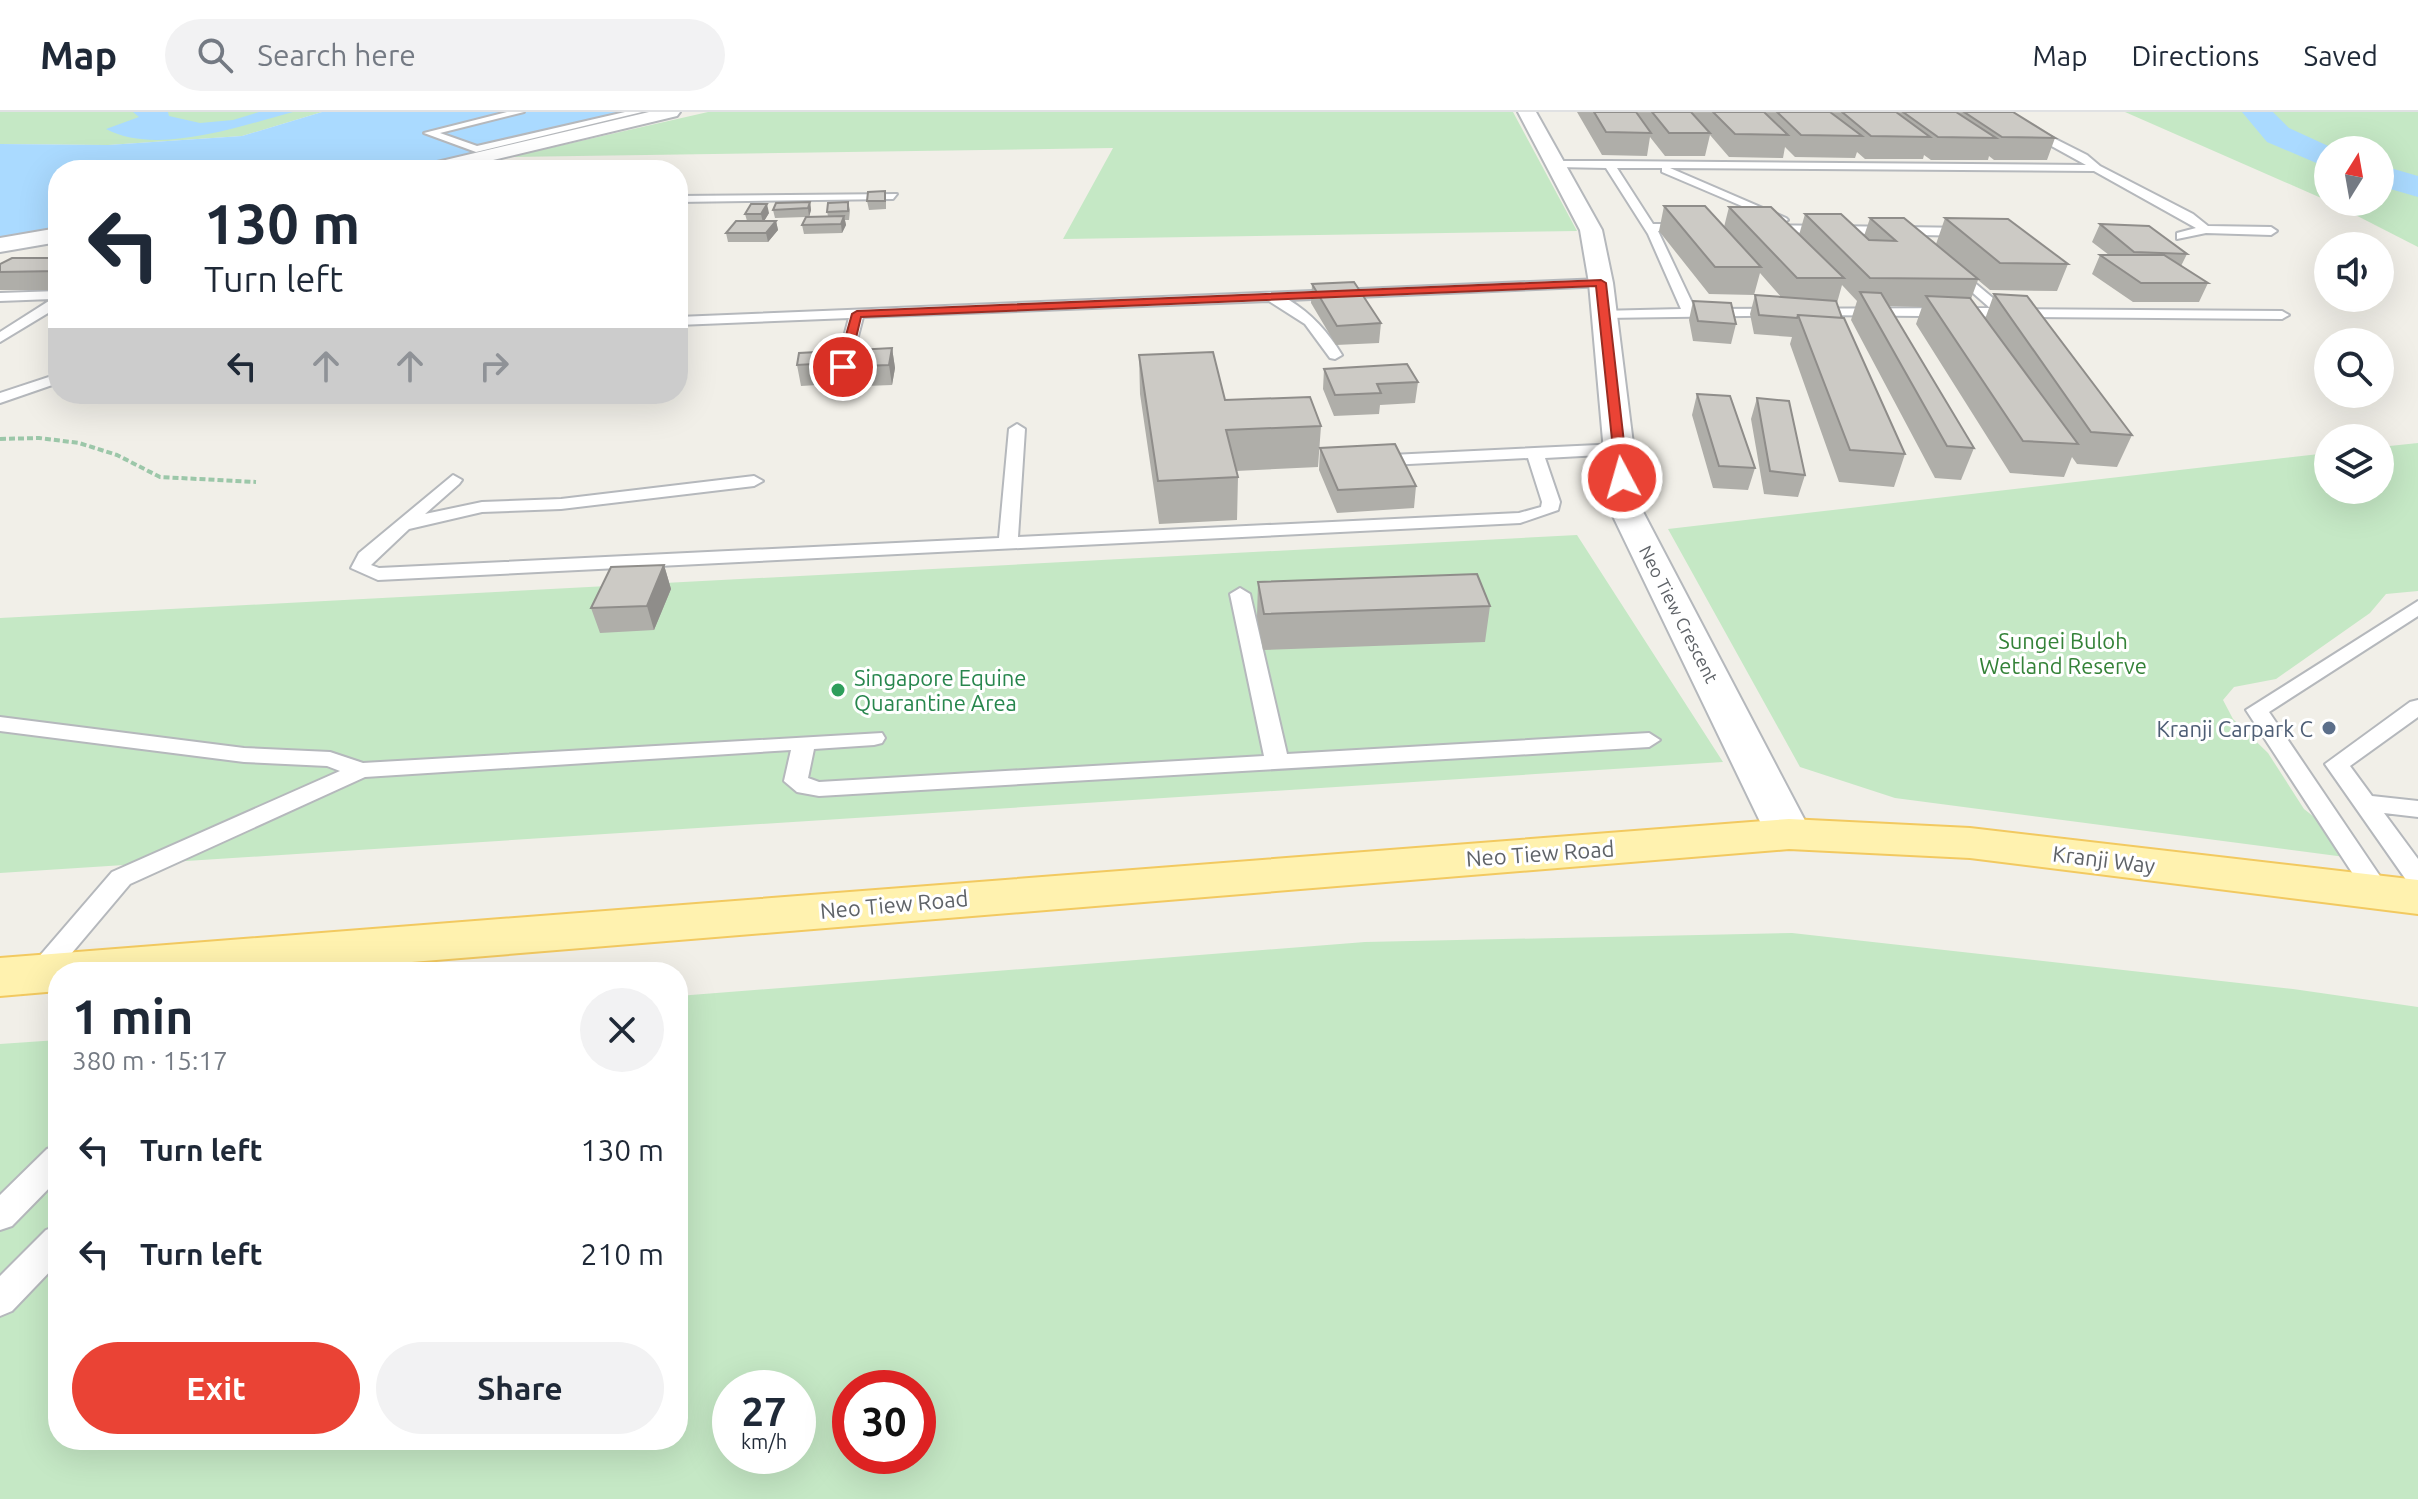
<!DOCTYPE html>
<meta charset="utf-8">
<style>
body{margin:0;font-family:Ubuntu,sans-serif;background:#f2f2f3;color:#1f2937;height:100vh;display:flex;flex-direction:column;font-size:30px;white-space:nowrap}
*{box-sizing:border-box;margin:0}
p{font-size:26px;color:#747a83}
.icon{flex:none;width:44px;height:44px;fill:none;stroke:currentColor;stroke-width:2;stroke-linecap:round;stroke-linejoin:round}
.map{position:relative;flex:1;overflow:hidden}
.panel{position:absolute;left:48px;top:850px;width:640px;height:488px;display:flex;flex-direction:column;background:#fff;border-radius:32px;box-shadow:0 8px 32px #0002}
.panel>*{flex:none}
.guide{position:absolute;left:48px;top:48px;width:640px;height:244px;border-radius:32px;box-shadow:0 8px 32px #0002;background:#fff;color:#1f2937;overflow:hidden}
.needle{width:52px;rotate:11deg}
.buttons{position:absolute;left:2314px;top:24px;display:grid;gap:16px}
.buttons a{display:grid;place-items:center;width:80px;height:80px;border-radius:50%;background:#fff;box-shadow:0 8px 32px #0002;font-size:40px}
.speed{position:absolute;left:712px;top:1258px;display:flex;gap:16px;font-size:40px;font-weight:700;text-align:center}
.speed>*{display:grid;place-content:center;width:104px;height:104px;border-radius:50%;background:#fff;box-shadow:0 8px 32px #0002;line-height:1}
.speed small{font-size:20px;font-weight:400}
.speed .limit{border:12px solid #d22;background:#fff;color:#111}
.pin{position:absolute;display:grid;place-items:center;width:68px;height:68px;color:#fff;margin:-34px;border:4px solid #fff;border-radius:50%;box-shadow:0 2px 8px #0007}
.me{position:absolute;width:88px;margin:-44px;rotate:354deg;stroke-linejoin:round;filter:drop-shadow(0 0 6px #0008)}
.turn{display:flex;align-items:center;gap:28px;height:168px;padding:0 24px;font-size:36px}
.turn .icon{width:104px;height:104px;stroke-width:2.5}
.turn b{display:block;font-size:56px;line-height:68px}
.lanes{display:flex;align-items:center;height:76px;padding:0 24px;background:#0003;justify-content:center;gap:40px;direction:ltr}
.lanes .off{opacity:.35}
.round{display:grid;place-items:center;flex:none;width:84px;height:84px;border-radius:42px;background:#f2f2f3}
.head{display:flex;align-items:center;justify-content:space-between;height:136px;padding:0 24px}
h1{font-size:48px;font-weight:700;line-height:60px}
.primary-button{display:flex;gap:16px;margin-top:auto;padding:16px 24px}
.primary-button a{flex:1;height:92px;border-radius:48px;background:#ea4335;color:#fff;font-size:32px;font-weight:700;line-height:92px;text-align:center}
.primary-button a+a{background:#f2f2f3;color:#1f2937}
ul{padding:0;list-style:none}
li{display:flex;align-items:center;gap:24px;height:104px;padding:0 24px}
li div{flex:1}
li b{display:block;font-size:30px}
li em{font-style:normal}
header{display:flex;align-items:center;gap:48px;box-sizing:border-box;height:112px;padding:0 40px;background:#fff;border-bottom:2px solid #e0e1e3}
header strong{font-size:38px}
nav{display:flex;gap:44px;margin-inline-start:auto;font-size:28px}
.search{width:560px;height:72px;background:#f2f2f3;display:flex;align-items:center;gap:20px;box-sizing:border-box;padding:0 28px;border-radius:44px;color:#747a83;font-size:30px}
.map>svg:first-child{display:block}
</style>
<header>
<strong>Map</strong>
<div class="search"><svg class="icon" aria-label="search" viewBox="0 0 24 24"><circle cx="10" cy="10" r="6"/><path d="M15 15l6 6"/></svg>Search here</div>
<nav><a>Map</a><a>Directions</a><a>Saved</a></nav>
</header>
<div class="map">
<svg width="2418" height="1387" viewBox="0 0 2418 1387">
<rect width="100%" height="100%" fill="#f1efe8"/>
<path fill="#c5e8c5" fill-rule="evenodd" d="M 0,0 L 322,0 L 242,24 L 108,33 L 0,32 Z
M 708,0 L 1513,0 L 1577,119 L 1063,127 L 1113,36 L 510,45 Z
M 2125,0 L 2418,0 L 2418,135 L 2330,90 L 2380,90 L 2380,38 L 2328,38 L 2328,89 Z
M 2418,331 L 2418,479 L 2386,482 L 2370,501 L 2276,567 L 2234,575 L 2223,588 L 2233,607 L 2268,641 L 2304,697 L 2323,712 L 2345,745 L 1895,686 L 1800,655 L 1668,417 L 2328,341 L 2328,378 L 2380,378 L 2380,335 Z
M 1577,423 L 1723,650 L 0,761 L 0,506 Z
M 1792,821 L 2293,877 L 2418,895 L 2418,1387 L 0,1387 L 0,932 L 58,928 L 58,1328 L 678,1328 L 678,884 L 1365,830 ZM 730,1276 L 798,1276 L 798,1344 L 730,1344 ZM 850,1276 L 918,1276 L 918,1344 L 850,1344 Z"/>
<path fill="#aadaff" d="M 133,0 L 168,0 L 169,4 L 200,11 L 233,8 L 259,0 L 293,0 C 240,14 157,44 106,17 L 139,5 Z
M 322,0 L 656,0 L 405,58 L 58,58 L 58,117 L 0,126 L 0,32 L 108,33 L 242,24 Z"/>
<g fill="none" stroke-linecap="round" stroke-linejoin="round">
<path fill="#aadaff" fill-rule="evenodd" d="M 2242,0 L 2273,0 L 2289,16 L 2337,38 L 2328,38 L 2328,56 L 2267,30 Z
M 2380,53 L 2418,64 L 2418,85 L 2380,74 Z"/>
<g stroke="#b5b8bc" stroke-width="4">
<path id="lane" d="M 507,0 L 524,0 L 440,21 L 477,34 L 625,0 L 642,0 L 476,40 L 424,21 Z
M 1990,0 L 2002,0 L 2087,43 L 2100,54 L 2193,102 L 2208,114 L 2271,115 L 2277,119 L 2271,123 L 2206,121 L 2177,127 L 2177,121 L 2196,116 L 2094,59 L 1670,56 L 1786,106 L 1788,108 L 1782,111 L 1662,60 L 1662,56 L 1617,56 L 1653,112 L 1691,112 L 1697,116 L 1691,120 L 1658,119 L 1695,197 L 1990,196 L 1947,158 L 1945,155 L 1951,151 L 2006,197 L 2282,199 L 2289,203 L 2282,207 L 1810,203 L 1604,206 L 1599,205 L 1599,199 L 1681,197 L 1648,122 L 1606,56 L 1556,55 L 1551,52 L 1556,49 L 1609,49 L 2086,53 Z
M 897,82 L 893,87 L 678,90 L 678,84 Z
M 1764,113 L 1971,116 L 1977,120 L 1971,124 L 1760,120 L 1758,117 Z
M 1601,167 L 1606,168 L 1606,174 L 1289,188 C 1312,202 1328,220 1342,243 L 1335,247 L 1330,246 L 1305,212 L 1269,189 L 863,205 L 850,255 L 843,259 L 836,255 L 849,206 L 678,213 L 678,205 Z
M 58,179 L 58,195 L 0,230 L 0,220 L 52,187 L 0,189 L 0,181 Z
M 58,262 L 58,271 L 0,291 L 0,281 Z
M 1017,312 L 1025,317 L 1018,425 L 1519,401 L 1541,395 L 1542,390 L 1528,346 L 1370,354 L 1362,349 L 1370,344 L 1619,332 L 1627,337 L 1619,342 L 1545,346 L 1560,390 L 1558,398 L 1520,411 L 378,468 L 351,456 L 359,441 L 453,363 L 462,368 L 459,372 L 425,402 L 482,390 L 561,387 L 754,364 L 763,369 L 754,374 L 561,397 L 482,400 L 409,417 L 371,453 L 379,456 L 999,426 L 1009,317 Z
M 1240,476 L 1250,482 L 1287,642 L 1649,621 L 1660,628 L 1649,635 L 819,684 L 797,680 L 784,669 L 791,638 L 365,665 L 130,772 L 49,868 L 39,871 L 29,868 L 25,861 L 112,760 L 340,659 L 327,654 L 244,650 L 0,619 L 0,605 L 244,636 L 330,640 L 363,651 L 882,621 L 885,626 L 882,631 L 874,633 L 814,637 L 808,666 L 819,670 L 1264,644 L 1230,482 Z
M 2418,489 L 2418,504 L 2269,600 L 2390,779 L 2386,785 L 2368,785 L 2246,598 Z
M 2418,588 L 2418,605 L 2350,654 L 2372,684 L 2418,689 L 2418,705 L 2384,701 L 2418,747 L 2418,775 L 2409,772 L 2325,652 L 2410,590 Z
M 58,1033 L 58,1067 L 12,1114 L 0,1118 L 0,1083 L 47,1037 Z
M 58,1113 L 58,1151 L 12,1199 L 0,1204 L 0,1164 L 46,1118 Z"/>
</g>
<g stroke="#b5b8bc" stroke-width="4">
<path id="street" d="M 649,0 L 680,0 L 677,4 L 451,58 L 417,58 L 420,54 Z
M 1518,0 L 1536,0 L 1602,118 L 1613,171 L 1641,396 L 1812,722 L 1805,733 L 1789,737 L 1773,733 L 1766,722 L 1609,396 L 1589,171 L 1580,118 Z
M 58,116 L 58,130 L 0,140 L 0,126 Z"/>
</g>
<g stroke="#f2c960" stroke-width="4">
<path id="primary" d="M 1789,707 L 1970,716 L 2418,768 L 2418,802 L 1970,746 L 1789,737 L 289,860 L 58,860 L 58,879 L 0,884 L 0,846 Z"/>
</g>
<path stroke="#9cc7a9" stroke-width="4" stroke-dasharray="6 3" stroke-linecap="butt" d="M 0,327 L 39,326 L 79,331 L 117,343 L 160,365 L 256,370"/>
<use href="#lane" fill="#fff" fill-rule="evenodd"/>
<use href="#street" fill="#fff" fill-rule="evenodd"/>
<use href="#primary" fill="#fff2af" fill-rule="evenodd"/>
</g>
<path fill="#afaea9" d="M 1577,0 L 1830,0 L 1832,1 L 1832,0 L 2013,0 L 2055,26 L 2047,48 L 1994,48 L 1989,44 L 1988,48 L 1931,48 L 1924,43 L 1923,47 L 1865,47 L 1857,40 L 1855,46 L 1795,45 L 1785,35 L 1783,46 L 1729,45 L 1710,23 L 1705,44 L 1665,44 L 1650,25 L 1647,44 L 1602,43 Z
M 886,87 L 886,97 L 869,98 L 867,89 Z
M 810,90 L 811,98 L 809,105 L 828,104 L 827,100 L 848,90 L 850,98 L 849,108 L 845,108 L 846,113 L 842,121 L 804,122 L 802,113 L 806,105 L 775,106 L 773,98 Z
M 1664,94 L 1724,115 L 1729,95 L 1799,123 L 1805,102 L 1864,124 L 1870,106 L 1936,132 L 1945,106 L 2068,152 L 2057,179 L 1990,178 L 1978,168 L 1971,187 L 1985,207 L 1994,182 L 2132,323 L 2117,355 L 2077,352 L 2072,345 L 2064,365 L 2010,361 L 1916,212 L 1922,195 L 1889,194 L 1974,336 L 1961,368 L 1935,366 L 1851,208 L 1857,189 L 1842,173 L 1837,191 L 1842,206 L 1905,342 L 1894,375 L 1839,370 L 1790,232 L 1792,225 L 1754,222 L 1750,202 L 1755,183 L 1781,185 L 1760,161 L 1754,183 L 1709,182 L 1659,119 Z
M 769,101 L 764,109 L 776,109 L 778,118 L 768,130 L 728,130 L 726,121 L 747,109 L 745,102 Z
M 2100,112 L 2187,142 L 2181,154 L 2208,171 L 2199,190 L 2133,190 L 2092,162 L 2100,143 L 2109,143 L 2092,130 Z
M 58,146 L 58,178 L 0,178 L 0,152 Z
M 1312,172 L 1381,211 L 1379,231 L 1336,233 L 1311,191 Z
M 1693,189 L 1736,212 L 1731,232 L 1693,229 L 1689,208 Z
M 892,236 L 895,256 L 892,273 L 866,274 L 866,270 L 801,274 L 797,253 Z
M 1139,243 L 1225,288 L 1321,314 L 1318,355 L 1236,359 L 1238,365 L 1237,408 L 1159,412 L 1140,282 Z
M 1324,257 L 1418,270 L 1415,291 L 1380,293 L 1379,302 L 1334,304 L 1323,277 Z
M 1697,282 L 1755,356 L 1748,378 L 1713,376 L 1692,303 Z
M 1757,286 L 1805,363 L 1798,385 L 1764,382 L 1751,307 Z
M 1320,336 L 1416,374 L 1414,396 L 1337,401 L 1319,358 Z
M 664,453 L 671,477 L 654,518 L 600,521 L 591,496 Z
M 1258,470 L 1490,494 L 1485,530 L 1263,538 L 1257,505 Z"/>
<path fill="#8f8d8a" d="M 810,90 L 811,98 L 809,105 L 808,96 Z
M 767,92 L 769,101 L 763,111 L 761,102 Z
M 844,104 L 846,113 L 842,121 L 841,112 Z
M 776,109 L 778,118 L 768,130 L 766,121 Z
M 892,236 L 895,256 L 892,273 L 889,253 Z
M 664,453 L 671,477 L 654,518 L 647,494 Z"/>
<path fill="#cccac5" stroke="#8f8d8a" stroke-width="2" d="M 1594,0 L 1636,0 L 1651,21 L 1606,20 Z
M 1652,0 L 1691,0 L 1710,21 L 1669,21 Z
M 1713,0 L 1764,0 L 1788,23 L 1735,22 Z
M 1777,0 L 1830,0 L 1862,24 L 1801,23 Z
M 1842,0 L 1896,0 L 1930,25 L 1871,24 Z
M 1903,0 L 1956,0 L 1996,26 L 1938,25 Z
M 1964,0 L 2013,0 L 2055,26 L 2002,25 Z
M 885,79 L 885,89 L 867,89 L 868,80 Z
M 810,90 L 808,96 L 773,98 L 776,91 Z
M 848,90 L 848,99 L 827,100 L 828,91 Z
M 751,92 L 767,92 L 761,102 L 745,102 Z
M 1664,94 L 1705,94 L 1761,155 L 1715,155 Z
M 1729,95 L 1771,95 L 1844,166 L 1797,166 Z
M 1805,102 L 1841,102 L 1869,128 L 1896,129 L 1870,106 L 1904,106 L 1978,167 L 1870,166 Z
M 844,104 L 841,112 L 802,113 L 806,105 Z
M 1945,106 L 2008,107 L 2068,152 L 2000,151 Z
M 736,109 L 776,109 L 766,121 L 726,121 Z
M 2100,112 L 2149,114 L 2187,142 L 2134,140 Z
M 2100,143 L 2164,143 L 2208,171 L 2141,171 Z
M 12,146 L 58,146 L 58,159 L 0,160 L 0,152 Z
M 1354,170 L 1381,211 L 1337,214 L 1312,172 Z
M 1860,180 L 1881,181 L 1974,336 L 1947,334 Z
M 1994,182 L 2027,184 L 2132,323 L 2091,320 Z
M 1755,183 L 1836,189 L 1842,206 L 1798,203 L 1797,206 L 1759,203 Z
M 1926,184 L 1970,186 L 2078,332 L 2023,329 Z
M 1693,189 L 1731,191 L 1736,212 L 1698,209 Z
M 1798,203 L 1844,206 L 1905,342 L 1850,338 Z
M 892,236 L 889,253 L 863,254 L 864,249 L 797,253 L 799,241 Z
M 1213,240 L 1225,288 L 1310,285 L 1321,314 L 1226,318 L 1238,365 L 1158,369 L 1139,243 Z
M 1407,252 L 1418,270 L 1377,272 L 1381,281 L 1335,283 L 1324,257 Z
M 1697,282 L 1730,284 L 1755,356 L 1719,354 Z
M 1757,286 L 1789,289 L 1805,363 L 1770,359 Z
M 1395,332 L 1416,374 L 1338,378 L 1320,336 Z
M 664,453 L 647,494 L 591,496 L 611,455 Z
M 1477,462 L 1490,494 L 1264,502 L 1258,470 Z"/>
<path fill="#ea4335" stroke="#982c22" stroke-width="2" d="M 1601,168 L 1606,171 L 1628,366 L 1622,370 L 1616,366 L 1596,174 L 861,205 L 849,255 L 843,258 L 837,255 L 852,202 L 857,199 Z"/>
<circle fill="#2e9e5b" stroke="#fff" stroke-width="3" cx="838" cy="578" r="8"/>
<circle fill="#5c6f8a" stroke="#fff" stroke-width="3" cx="2329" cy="616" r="8"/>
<g text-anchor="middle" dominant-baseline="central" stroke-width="6" stroke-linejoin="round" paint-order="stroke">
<g font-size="18" fill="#5f6368" stroke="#fff">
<text transform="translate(1679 502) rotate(63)">Neo Tiew Crescent</text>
</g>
<g font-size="22" fill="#348238" stroke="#fff">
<text x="2063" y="528">Sungei Buloh<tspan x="2063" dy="25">Wetland Reserve</tspan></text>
</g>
<g font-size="22" fill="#27864d" stroke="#fff" text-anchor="start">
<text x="854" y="565">Singapore Equine<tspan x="854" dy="25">Quarantine Area</tspan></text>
</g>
<g font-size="22" fill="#4e5e75" stroke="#fff" text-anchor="end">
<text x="2313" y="616">Kranji Carpark C</text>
</g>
<g font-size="22" fill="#5f6368" stroke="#fff">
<text transform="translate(1540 741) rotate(-4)">Neo Tiew Road</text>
<text transform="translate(2104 747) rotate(7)">Kranji Way</text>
<text transform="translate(894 792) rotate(-5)">Neo Tiew Road</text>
</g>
</g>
</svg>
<div class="buttons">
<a><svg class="needle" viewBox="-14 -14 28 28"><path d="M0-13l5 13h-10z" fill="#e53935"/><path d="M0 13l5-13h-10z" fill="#747a83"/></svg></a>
<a><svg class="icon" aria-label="sound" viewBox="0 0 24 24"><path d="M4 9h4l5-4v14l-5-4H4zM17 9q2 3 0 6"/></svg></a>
<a><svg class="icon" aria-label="search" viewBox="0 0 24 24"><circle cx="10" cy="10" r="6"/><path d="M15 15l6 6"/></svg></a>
<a><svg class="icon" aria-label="layers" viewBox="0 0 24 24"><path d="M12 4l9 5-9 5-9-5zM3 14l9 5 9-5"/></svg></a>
</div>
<div class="speed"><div>27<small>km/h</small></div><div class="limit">30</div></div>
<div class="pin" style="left:843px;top:255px;background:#d93025"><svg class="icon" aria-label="arrive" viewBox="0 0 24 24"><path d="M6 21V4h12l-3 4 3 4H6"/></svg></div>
<svg class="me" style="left:1622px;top:366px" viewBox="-20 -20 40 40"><circle r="17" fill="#ea4335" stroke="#fff" stroke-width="3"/><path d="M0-11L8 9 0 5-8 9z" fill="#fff"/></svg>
<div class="guide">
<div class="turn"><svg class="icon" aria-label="left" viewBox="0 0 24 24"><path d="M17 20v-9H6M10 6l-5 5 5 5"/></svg><div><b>130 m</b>Turn left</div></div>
<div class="lanes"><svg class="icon" aria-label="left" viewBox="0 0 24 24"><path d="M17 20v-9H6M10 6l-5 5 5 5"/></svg><svg class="icon off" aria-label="ahead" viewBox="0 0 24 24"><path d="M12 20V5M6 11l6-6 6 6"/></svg><svg class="icon off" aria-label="ahead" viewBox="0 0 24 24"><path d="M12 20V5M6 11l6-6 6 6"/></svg><svg class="icon off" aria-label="right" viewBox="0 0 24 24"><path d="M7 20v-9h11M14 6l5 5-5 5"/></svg></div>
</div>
<section class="panel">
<div class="head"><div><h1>1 min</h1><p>380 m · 15:17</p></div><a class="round"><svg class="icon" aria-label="close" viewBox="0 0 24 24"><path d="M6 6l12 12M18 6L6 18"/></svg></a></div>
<ul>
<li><svg class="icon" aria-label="left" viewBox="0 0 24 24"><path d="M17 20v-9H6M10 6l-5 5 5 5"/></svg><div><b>Turn left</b></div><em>130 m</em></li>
<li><svg class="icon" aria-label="left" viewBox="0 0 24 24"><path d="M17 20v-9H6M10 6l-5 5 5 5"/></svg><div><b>Turn left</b></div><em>210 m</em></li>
</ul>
<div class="primary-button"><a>Exit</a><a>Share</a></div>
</section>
</div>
